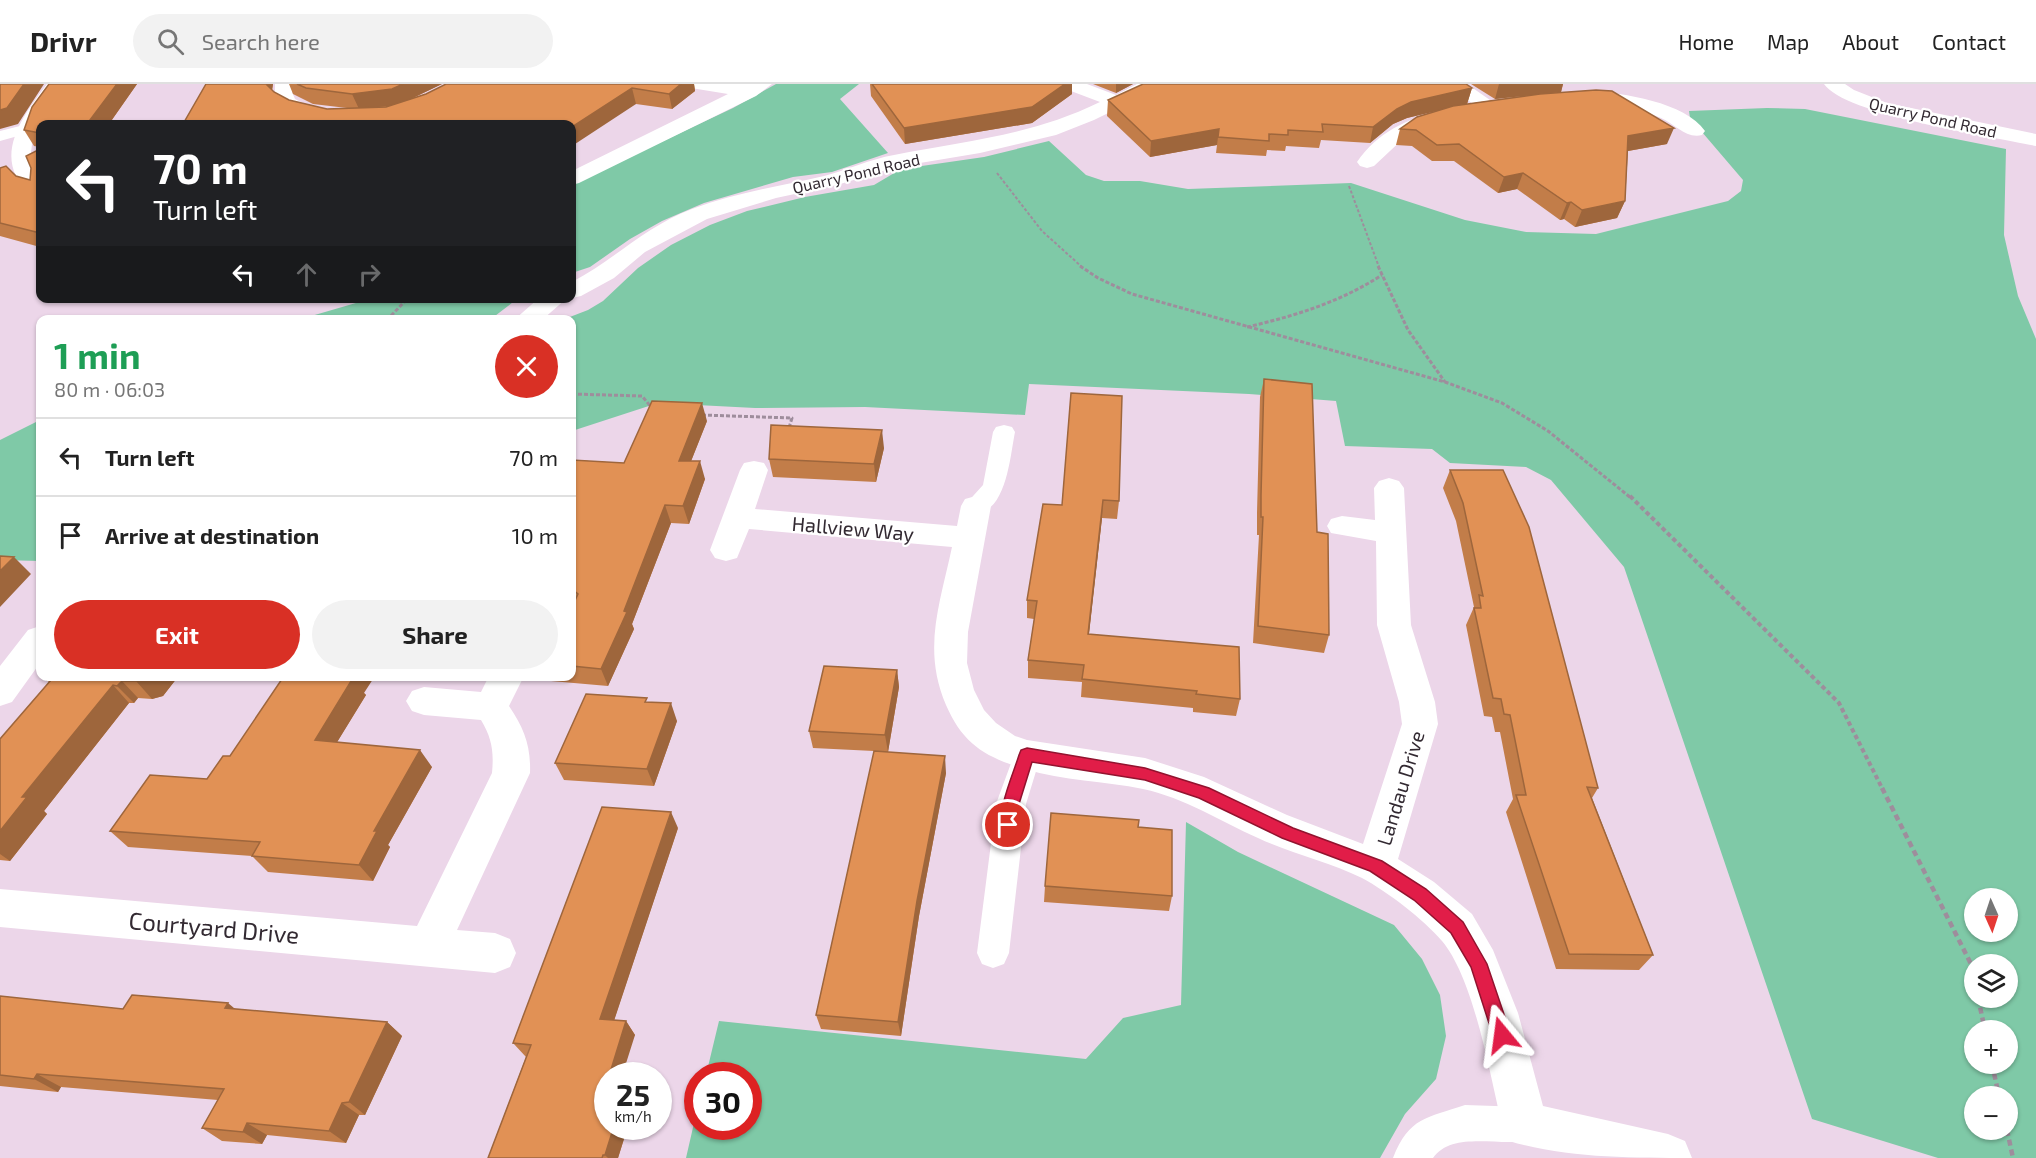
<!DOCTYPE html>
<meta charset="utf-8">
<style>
body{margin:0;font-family:"Exo 2",sans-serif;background:#f2f2f2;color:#222;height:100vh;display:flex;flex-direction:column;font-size:22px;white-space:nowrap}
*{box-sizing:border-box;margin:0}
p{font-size:20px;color:#767676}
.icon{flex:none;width:33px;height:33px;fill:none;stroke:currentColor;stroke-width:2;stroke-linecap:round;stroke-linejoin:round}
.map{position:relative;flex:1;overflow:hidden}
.details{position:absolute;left:36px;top:231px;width:540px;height:366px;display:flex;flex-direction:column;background:#fff;border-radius:12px;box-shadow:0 2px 4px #0004}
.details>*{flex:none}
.guide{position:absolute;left:36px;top:36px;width:540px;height:183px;border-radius:12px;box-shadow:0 2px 4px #0004;background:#202124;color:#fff;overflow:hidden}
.needle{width:39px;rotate:177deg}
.tools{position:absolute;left:1964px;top:804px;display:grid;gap:12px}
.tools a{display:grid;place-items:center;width:54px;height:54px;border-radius:50%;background:#fff;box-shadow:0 2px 4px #0004;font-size:30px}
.speed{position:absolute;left:594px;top:978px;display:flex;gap:12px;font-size:30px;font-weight:700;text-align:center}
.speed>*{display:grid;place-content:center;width:78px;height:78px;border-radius:50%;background:#fff;box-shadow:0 2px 4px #0004;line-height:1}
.speed small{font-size:15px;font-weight:400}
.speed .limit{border:9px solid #d22;background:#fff;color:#111}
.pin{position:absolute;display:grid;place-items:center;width:51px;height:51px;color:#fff;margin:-26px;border:3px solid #fff;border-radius:50%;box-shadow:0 2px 6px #0007}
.me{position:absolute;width:66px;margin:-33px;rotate:344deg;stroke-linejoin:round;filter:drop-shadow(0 0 4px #0008)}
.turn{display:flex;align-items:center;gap:21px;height:126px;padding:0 18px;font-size:27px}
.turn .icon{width:78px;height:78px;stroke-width:2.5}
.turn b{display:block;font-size:42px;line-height:51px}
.lanes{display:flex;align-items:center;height:57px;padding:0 18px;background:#0003;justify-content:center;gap:30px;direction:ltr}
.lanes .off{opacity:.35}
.round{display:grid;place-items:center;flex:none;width:63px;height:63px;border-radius:32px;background:#f2f2f2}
.summary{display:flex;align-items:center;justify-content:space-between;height:102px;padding:0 18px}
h1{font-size:36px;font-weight:700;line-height:45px;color:#1e9e55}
.button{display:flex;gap:12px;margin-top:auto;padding:12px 18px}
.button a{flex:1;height:69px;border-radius:36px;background:#d93025;color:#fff;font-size:24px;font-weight:700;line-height:69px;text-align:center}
.button a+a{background:#f2f2f2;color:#222}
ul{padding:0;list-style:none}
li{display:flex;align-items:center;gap:18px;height:78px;padding:0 18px;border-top:2px solid #e0e0e0}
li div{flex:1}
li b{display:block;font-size:22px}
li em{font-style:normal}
header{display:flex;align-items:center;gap:36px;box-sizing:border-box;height:84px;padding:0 30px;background:#fff;border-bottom:2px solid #e0e0e0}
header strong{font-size:28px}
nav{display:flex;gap:33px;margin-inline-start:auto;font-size:21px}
.search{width:420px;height:54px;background:#f2f2f2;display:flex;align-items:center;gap:15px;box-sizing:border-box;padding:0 21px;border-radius:33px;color:#767676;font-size:22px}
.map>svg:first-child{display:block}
</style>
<header>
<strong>Drivr</strong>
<div class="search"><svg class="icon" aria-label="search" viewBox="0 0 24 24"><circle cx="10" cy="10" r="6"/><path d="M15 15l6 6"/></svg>Search here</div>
<nav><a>Home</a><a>Map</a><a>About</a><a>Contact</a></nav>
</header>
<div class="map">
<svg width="2036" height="1074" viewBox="0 0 2036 1074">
<rect width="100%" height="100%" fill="#ecd6e9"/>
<path fill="#7fc9a7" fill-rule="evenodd" d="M 776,0 L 859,0 L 840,15 L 888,69 L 832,88 L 793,93 L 704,119 L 662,137 L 630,155 L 590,183 L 572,189 L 572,100 L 733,24 Z
M 1767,24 L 1805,25 L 2006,65 L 2004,151 L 2018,212 L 2036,255 L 2036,1074 L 1938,1074 L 1812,1035 L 1624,483 L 1551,396 L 1526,383 L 1450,379 L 1432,365 L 1345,362 L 1336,317 L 1249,310 L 1029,300 L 1025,331 L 865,323 L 755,324 L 658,319 L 572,347 L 572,236 L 562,236 L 588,226 L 603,217 L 638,184 L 671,161 L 710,141 L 747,127 L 805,113 L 874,101 L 901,85 L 984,73 L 1049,57 L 1086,91 L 1104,97 L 1140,97 L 1188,105 L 1351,99 L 1465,136 L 1526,148 L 1596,150 L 1728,117 L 1741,107 L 1743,96 L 1690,34 L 1689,27 ZM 1974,814 L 2007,814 L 2007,848 L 1974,848 ZM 1974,880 L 2007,880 L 2007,914 L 1974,914 ZM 1974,946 L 2007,946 L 2007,980 L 1974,980 ZM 1974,1012 L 2007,1012 L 2007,1046 L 1974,1046 Z
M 373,214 L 517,214 L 517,215 L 491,235 L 301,235 Z
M 40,336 L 40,477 L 0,476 L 0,356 Z
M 1186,738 L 1238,768 L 1394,841 L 1422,875 L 1440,911 L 1446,952 L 1436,995 L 1405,1030 L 1380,1074 L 686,1074 L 697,1026 L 698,1042 L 748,1042 L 748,992 L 706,991 L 719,937 L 1086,975 L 1123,934 L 1181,921 Z"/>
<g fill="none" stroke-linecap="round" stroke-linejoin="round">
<path stroke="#9e8d9c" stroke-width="2" stroke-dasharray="3 2" stroke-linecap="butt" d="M 997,89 L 1042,147 L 1082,183
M 1349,102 L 1379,183"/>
<path stroke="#9e8d9c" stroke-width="3" stroke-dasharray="4 2" stroke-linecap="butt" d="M 1080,182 L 1098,194 L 1132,210 L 1445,298 L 1502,319 L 1548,347 L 1631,414
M 1378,182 L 1408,246 L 1445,298
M 391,232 L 397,236
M 387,236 L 408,214
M 1247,243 C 1295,232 1340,218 1382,191
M 572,310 L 642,312 L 652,324
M 702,331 L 792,334 L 788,347"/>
<path stroke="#9e8d9c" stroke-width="4" stroke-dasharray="4.5 3" stroke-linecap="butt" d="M 1630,412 L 1839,619 L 1883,706"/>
<path stroke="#9e8d9c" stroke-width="4.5" stroke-dasharray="6 4" stroke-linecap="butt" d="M 1882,704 L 1971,880 L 1974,895
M 1978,914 L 1985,946
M 1992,980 L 1999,1012
M 2007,1046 L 2013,1074"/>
<path fill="#fff" fill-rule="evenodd" d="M 20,42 L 28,47 L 25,50 L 0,57 L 0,47 Z
M 1004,341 L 1012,343 L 1015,348 C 1010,372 1006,438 968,428 L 964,422 L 983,401 L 993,348 L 996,343 Z
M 1027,659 L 1037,663 L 1041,671 L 1026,720 L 1009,869 L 1004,880 L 993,884 L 982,880 L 977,869 L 996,720 L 1017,663 Z
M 1465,1021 L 1525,1023 L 1538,1028 L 1543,1041 L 1538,1054 C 1507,1066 1454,1044 1433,1074 L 1393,1074 C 1409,1033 1427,1034 1465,1021 Z"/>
<path fill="#fff" fill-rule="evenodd" d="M 47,0 L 66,0 C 50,23 26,51 32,81 C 35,95 42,93 40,111 C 29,109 21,102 16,92 C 0,60 29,24 47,0 Z
M 275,0 L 293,0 L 292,8 L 295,15 L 307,21 L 329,26 L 332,30 L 329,34 C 311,39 285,29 275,14 Z
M 689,0 L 772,0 L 756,12 L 579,99 L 572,101 L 572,87 L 728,10 L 691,4 Z
M 1061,0 L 1087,0 L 1116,11 L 1137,0 L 1161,0 L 1159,4 L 1094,36 L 1056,51 L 980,69 L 896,83 L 837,101 L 776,114 L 707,135 L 645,168 L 614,194 L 581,212 L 572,214 L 572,198 C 614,176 646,142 692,125 C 735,109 780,102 824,92 C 848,86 870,75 894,71 C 969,56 1030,52 1100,18 L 1063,4 Z
M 1445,0 L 1467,0 L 1500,23 L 1497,27 L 1483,27 Z
M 1824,0 L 1845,0 L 1854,6 L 1887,19 L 2036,50 L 2036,62 C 1994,53 1845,31 1824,0 Z
M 1590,7 C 1623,9 1685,18 1705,47 L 1702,51 C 1686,55 1675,40 1661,34 C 1635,22 1610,24 1583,17 L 1581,13 L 1583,9 Z
M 1441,27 L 1448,29 L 1451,33 L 1448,37 L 1424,43 L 1406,52 L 1374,82 L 1367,84 L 1360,82 L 1357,78 C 1378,48 1406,35 1441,27 Z
M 539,214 L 567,214 L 542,236 L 514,236 Z
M 754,377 L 764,379 L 768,386 L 755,425 L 957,442 L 961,422 L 965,415 L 976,412 L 987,415 L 991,422 L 968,548 L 967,579 L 974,606 L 984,626 L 996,639 L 1015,652 L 1027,656 L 1145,674 L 1204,693 L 1287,731 L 1363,760 L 1402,640 L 1399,618 L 1377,541 L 1376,457 L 1331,449 L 1327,442 L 1331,435 L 1342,432 L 1375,436 L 1374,404 L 1379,397 L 1389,394 L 1399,397 L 1404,404 L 1411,541 L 1435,618 L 1438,640 L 1398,775 L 1434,798 L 1472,830 L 1493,866 L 1518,929 L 1543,1022 L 1668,1050 L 1685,1057 L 1692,1074 C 1630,1074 1566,1074 1509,1057 L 1502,1041 C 1490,991 1474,895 1442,857 C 1423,835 1388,808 1362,794 C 1329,778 1292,770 1258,754 C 1220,737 1185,714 1143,705 C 1105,697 1063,697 1025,685 C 985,673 963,660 946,621 C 922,565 940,520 952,463 L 749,445 L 737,474 L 726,477 L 715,474 L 710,466 L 740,386 L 744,379 Z
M 40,542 L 40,579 L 12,618 L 0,622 L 0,582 L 28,546 Z
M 489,592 L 524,592 L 509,622 C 524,644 531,662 530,689 L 457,846 L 495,849 L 510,855 L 516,869 L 510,883 L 495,889 L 0,843 L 0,805 L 417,842 L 492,689 C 494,668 492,654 481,636 L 424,631 L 412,627 L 406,617 L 412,607 L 424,603 L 481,608 Z"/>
</g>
<path fill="#c27d49" d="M 49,0 L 137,0 L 109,40 L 40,40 L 40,63 L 34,62 L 24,46 Z
M 206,0 L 273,0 L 272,6 L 274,8 L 289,16 L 327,25 L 347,24 L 313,20 L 293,10 L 289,0 L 442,0 L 413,14 L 426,10 L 446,0 L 694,0 L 695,7 L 672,25 L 636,20 L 183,40 Z
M 870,0 L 1072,0 L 1072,10 L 1032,39 L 905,60 L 871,12 Z
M 1093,0 L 1133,0 L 1116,9 Z
M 1471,0 L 1563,0 L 1561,8 L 1667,60 L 1628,67 L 1625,117 L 1617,134 L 1575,143 L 1564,135 L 1560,136 L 1517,105 L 1498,109 L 1454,77 L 1432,77 L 1412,62 L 1396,61 L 1400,45 L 1438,26 L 1407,34 L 1393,40 L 1370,59 L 1321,56 L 1319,64 L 1286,62 L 1285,67 L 1267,66 L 1266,72 L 1216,69 L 1217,61 L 1150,73 L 1107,32 L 1108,16 L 1472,4 L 1467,20 L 1527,11 L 1495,15 Z
M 40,65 L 40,163 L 0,152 L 0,84 L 16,92 L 30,96 Z
M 1264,295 L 1317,448 L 1329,551 L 1324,569 L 1253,559 L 1259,451 L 1257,451 L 1257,429 L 1260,313 Z
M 1071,309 L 1119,417 L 1117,435 L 1102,434 L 1089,550 L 1240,615 L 1236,632 L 1193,628 L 1193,624 L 1081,613 L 1082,598 L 1028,594 L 1028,576 L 1034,535 L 1027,534 L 1027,516 L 1062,421 Z
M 707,337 L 691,377 L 705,395 L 689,440 L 671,439 L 632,540 L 634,545 L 608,602 L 551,597 L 549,592 L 572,592 L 572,523 L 574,519 L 572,517 L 572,376 L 624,379 Z
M 884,364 L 876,398 L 773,393 L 769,375 Z
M 1450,386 L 1598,704 L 1592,714 L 1653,871 L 1639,886 L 1556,885 L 1506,728 L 1513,715 L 1500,648 L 1495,648 L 1492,633 L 1484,632 L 1466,541 L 1474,523 L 1456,437 L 1443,404 Z
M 897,586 L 899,603 L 888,668 L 946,689 L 919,832 L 901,952 L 821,945 L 816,931 L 874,667 L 813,664 L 809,647 Z
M 49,592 L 177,592 L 177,594 L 163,612 L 152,615 L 138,614 L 134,619 L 129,619 L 44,727 L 47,730 L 10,777 L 0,776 L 0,655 L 49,598 L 47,596 Z
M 364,609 L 366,611 L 337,658 L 432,683 L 388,761 L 390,763 L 373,797 L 268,788 L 252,772 L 128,763 L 110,747 L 207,695 L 230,672 Z
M 648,618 L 677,637 L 654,702 L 564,696 L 555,679 Z
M 1138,743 L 1172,812 L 1169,827 L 1044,818 L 1045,802 Z
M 678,744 L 614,936 L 626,937 L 635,951 L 608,992 L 608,1042 L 628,1042 L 618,1074 L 488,1074 L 526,973 L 513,959 Z
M 0,912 L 123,925 L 235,925 L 387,938 L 402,952 L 365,1031 L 359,1031 L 346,1059 L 267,1051 L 262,1060 L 222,1057 L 202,1044 L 218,1016 L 61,1003 L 58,1008 L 0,1002 Z"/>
<path fill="#9e663c" d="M 24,0 L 44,0 L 18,40 L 0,45 L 0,26 Z
M 117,0 L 137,0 L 109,40 L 87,40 Z
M 265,0 L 273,0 L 271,13 Z
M 403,0 L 442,0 L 398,21 L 359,25 L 352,10 Z
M 681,0 L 694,0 L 695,7 L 672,25 L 669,10 Z
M 1065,0 L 1072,0 L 1072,10 L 1032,39 L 905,60 L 904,44 Z
M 1116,0 L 1133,0 L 1116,9 Z
M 1499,0 L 1563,0 L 1561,8 L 1495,15 Z
M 632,4 L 636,20 L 572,62 L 572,43 Z
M 1472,4 L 1467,20 L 1407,34 L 1393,40 L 1370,59 L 1373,43 L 1397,25 L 1411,18 Z
M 1674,44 L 1667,60 L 1622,68 L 1628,52 Z
M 1219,45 L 1217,61 L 1150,73 L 1151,57 Z
M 1523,89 L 1517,105 L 1498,109 L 1504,93 Z
M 1625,117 L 1617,134 L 1575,143 L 1582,126 Z
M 1571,118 L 1564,135 L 1560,136 L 1567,119 Z
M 702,319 L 707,337 L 684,395 L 679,377 Z
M 882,346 L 884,364 L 876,398 L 874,380 Z
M 700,377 L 705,395 L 689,440 L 683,422 Z
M 1103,416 L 1102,434 L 1087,567 L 1088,550 Z
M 665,421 L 671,439 L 632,540 L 634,545 L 608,602 L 601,585 Z
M 14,473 L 31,490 L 0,523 L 0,487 Z
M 897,586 L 899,603 L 888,668 L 885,651 Z
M 148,592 L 177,592 L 177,594 L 163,612 L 152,615 L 136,597 Z
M 351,592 L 375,592 L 364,609 L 366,611 L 328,673 L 315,656 Z
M 122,597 L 138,614 L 134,619 L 117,602 Z
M 113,601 L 129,619 L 44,727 L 47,730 L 10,777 L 0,770 L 0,747 L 22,713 Z
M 671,619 L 677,637 L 654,702 L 647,685 Z
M 420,666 L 432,683 L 388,761 L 390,763 L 373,797 L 359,781 L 374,747 Z
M 945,672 L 946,689 L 919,832 L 901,952 L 898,938 L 917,817 Z
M 671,728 L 678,744 L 610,949 L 600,935 Z
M 228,919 L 246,934 L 225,924 Z
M 626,937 L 635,951 L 622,992 L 609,992 Z
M 387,938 L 402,952 L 365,1031 L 349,1018 Z
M 37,990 L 61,1003 L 58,1008 L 34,995 Z
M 608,995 L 608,1024 L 601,1016 Z
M 342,1019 L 359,1031 L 346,1059 L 329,1047 Z
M 247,1039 L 267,1051 L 262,1060 L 243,1048 Z
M 614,1042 L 628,1042 L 618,1074 L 608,1074 L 605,1071 Z"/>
<path fill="#e19155" stroke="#9e663c" stroke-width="1.5" d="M 0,0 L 24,0 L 7,24 L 0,26 Z
M 49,0 L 117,0 L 87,40 L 40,40 L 40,49 L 24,46 L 32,23 Z
M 206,0 L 266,0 L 274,8 L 289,16 L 327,25 L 386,23 L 426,10 L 446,0 L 681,0 L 669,10 L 632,4 L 572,43 L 572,40 L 183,40 Z
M 297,0 L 403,0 L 392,5 L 352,10 L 306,4 Z
M 872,0 L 1065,0 L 1032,23 L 904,44 Z
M 1143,0 L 1466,0 L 1472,4 L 1411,18 L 1397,25 L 1373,43 L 1322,40 L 1323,48 L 1288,46 L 1288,51 L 1269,50 L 1269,57 L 1218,53 L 1219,45 L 1151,57 L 1108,16 Z
M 1596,6 L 1612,7 L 1674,44 L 1628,52 L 1625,117 L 1582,126 L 1571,118 L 1567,119 L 1523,89 L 1504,93 L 1459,60 L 1437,61 L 1416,46 L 1400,45 L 1417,33 L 1453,22 L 1540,10 Z
M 40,65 L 40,149 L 0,139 L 0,84 L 6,82 L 16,92 L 30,96 L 31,84 L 26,72 Z
M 1264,295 L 1312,300 L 1317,448 L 1328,450 L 1329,551 L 1258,542 L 1263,433 L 1261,433 L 1261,411 Z
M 1071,309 L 1122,312 L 1119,417 L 1103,416 L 1088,550 L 1239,563 L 1240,615 L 1196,610 L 1197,607 L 1082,595 L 1084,581 L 1028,576 L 1037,517 L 1027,516 L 1043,420 L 1062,421 Z
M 652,317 L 702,319 L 679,377 L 700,377 L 683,422 L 665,421 L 624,527 L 627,528 L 601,585 L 572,582 L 572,523 L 578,510 L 572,505 L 572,376 L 624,379 Z
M 771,341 L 882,346 L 874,380 L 769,375 Z
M 1450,386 L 1503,386 L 1529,443 L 1598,704 L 1587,703 L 1653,871 L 1569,870 L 1516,711 L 1526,711 L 1510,631 L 1504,630 L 1501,615 L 1493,614 L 1474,524 L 1481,524 L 1479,511 L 1483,512 L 1463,419 Z
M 0,472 L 14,473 L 0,487 Z
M 824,582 L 897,586 L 885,651 L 809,647 Z
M 49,592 L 148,592 L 146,594 L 136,597 L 122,597 L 117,602 L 113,601 L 22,713 L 27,713 L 0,747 L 0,655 L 51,596 L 47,596 Z
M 284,592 L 351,592 L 351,594 L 353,594 L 315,656 L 420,666 L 374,747 L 377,747 L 359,781 L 252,772 L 260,758 L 110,747 L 150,691 L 207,695 L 223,672 L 230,672 Z
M 586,610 L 647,614 L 645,618 L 671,619 L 647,685 L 555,679 Z
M 874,667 L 945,672 L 917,817 L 898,938 L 816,931 Z
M 602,723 L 671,728 L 600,935 L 626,937 L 609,992 L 608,992 L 608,995 L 601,1016 L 608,1016 L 608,1042 L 614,1042 L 605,1071 L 603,1071 L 602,1074 L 488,1074 L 531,961 L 513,959 Z
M 1051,729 L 1139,736 L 1138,743 L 1172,746 L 1172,812 L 1045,802 Z
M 132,911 L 228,919 L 225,924 L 387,938 L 349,1018 L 342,1019 L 329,1047 L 247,1039 L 243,1048 L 202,1044 L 224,1005 L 37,990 L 34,995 L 0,991 L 0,912 L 123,925 Z"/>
<path fill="#e11d48" stroke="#92132f" stroke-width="1.5" d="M 1027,664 L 1145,684 L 1209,704 L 1293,744 L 1382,777 L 1426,805 L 1463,838 L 1487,880 L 1511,951 L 1508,958 L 1502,960 L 1495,958 L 1471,883 L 1451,849 L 1414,816 L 1370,787 L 1282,754 L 1199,714 L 1145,696 L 1032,678 L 1019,720 L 1014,746 L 1008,748 L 1003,746 C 995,730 1014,688 1019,671 L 1021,666 Z"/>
<g text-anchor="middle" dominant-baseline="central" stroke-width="4.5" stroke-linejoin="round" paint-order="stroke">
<g font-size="16" fill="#332a32" stroke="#fff">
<text transform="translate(1933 33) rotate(13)">Quarry Pond Road</text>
<text transform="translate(856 89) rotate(-13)">Quarry Pond Road</text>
</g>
<g font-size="20" fill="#332a32" stroke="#fff">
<text transform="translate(853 444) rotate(5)">Hallview Way</text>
<text transform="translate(1400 704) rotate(-73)">Landau Drive</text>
</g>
<g font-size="24" fill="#332a32" stroke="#fff">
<text transform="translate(214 843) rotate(5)">Courtyard Drive</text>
</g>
</g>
</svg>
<div class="tools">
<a><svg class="needle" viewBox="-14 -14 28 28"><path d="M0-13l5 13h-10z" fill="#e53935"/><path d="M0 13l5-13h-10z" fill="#767676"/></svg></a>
<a><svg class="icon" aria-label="layers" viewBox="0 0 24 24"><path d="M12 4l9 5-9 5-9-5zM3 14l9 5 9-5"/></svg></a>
<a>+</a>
<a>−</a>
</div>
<div class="speed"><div>25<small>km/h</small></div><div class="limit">30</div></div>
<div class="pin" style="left:1008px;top:741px;background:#d93025"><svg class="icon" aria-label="arrive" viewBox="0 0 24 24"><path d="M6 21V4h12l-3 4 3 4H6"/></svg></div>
<svg class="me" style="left:1502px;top:951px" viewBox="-20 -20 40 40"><path d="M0-17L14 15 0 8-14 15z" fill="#e11d48" stroke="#fff" stroke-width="4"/></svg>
<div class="guide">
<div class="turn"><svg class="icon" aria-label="left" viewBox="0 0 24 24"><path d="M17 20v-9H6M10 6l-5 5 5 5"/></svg><div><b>70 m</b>Turn left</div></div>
<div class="lanes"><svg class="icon" aria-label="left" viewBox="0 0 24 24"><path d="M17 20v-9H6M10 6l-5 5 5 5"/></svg><svg class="icon off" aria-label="ahead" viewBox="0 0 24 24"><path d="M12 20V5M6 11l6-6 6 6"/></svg><svg class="icon off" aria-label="right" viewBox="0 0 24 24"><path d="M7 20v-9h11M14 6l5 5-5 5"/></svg></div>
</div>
<section class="details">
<div class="summary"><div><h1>1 min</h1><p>80 m · 06:03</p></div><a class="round" style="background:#d93025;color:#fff"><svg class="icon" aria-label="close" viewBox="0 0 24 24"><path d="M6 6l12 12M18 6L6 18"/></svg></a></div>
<ul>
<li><svg class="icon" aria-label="left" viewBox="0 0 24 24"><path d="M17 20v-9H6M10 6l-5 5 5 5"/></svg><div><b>Turn left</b></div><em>70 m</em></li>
<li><svg class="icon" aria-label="arrive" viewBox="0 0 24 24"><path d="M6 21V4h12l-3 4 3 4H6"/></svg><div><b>Arrive at destination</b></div><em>10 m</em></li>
</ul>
<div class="button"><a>Exit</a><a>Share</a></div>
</section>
</div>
